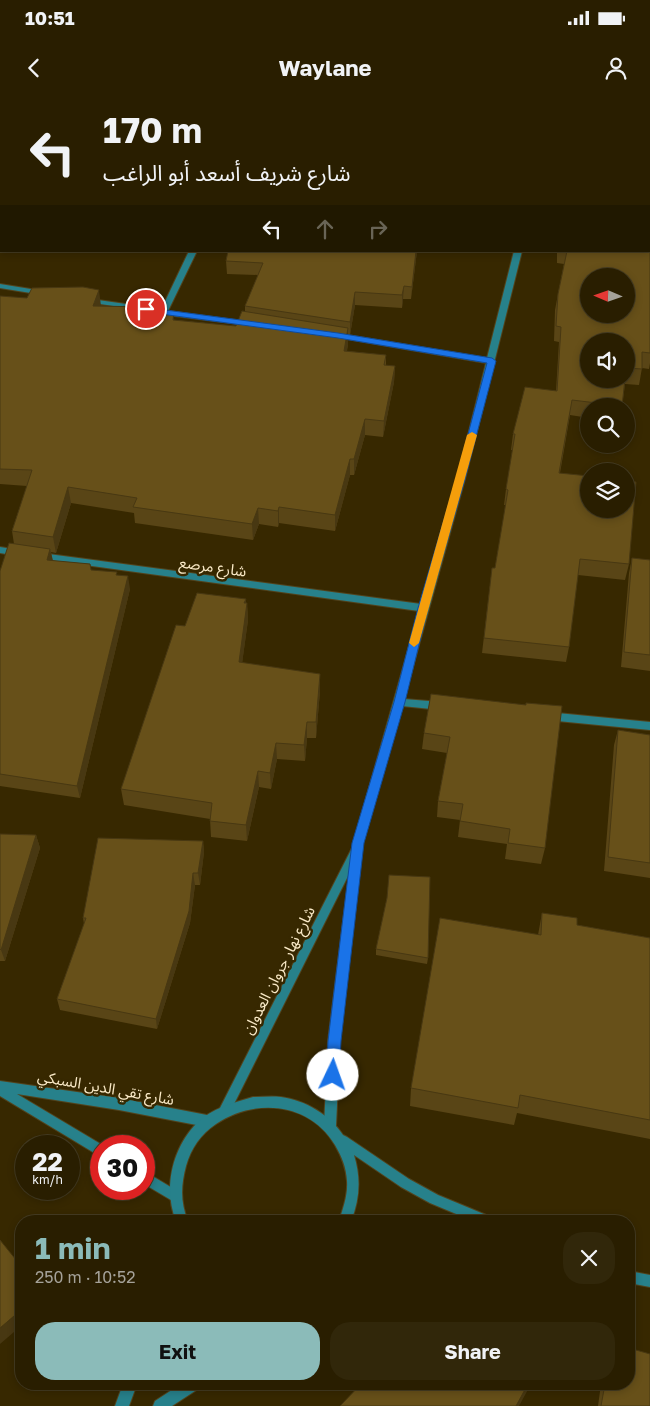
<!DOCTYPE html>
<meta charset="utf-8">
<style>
body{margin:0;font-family:"Golos Text","Noto Sans Arabic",sans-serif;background:#31270a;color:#f1f3f6;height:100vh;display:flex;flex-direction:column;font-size:19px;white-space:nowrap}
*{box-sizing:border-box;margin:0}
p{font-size:16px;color:#a5a299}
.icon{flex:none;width:28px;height:28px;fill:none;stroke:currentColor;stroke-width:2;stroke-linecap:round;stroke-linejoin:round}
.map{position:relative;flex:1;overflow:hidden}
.sheet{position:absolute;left:15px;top:1115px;width:620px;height:175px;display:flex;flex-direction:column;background:#291e00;border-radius:20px;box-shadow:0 2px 8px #0003,0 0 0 1px #453c22}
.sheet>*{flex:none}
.hud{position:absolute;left:0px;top:0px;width:650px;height:152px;box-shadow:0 2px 8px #0003,0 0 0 1px #453c22;background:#291e00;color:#f1f3f6;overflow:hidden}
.needle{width:32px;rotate:272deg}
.controls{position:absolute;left:580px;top:168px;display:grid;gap:10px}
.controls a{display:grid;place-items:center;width:55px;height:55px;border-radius:50%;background:#291e00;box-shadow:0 2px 8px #0003,0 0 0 1px #453c22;font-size:25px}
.speed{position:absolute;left:15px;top:1035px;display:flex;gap:10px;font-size:25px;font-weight:700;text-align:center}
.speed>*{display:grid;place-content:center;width:65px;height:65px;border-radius:50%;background:#291e00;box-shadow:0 2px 8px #0003,0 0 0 1px #453c22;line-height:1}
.speed small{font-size:12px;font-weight:400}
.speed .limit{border:8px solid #d22;background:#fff;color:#111}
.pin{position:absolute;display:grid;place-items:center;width:42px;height:42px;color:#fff;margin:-21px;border:2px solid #fff;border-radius:50%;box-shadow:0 1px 5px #0007}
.me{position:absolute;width:55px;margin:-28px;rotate:3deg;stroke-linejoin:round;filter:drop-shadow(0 0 4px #0008)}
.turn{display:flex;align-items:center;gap:18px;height:105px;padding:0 20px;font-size:22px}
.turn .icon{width:65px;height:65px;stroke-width:2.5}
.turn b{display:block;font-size:35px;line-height:42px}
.lanes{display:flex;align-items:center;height:48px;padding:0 20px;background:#0003;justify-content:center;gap:25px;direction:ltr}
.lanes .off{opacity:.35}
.round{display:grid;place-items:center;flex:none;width:52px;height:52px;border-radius:20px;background:#31270a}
.head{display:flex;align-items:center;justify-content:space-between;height:85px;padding:0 20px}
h1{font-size:30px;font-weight:700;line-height:38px;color:#8bbbb9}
.cta{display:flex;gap:10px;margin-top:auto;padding:10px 20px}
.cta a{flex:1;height:58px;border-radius:20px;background:#8bbbb9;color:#111;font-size:20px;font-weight:700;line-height:58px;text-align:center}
.cta a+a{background:#31270a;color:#f1f3f6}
.status{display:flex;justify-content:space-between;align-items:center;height:35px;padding:0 25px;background:#291e00;direction:ltr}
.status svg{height:14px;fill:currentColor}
header{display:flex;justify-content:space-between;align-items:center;height:65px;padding:0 20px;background:#291e00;font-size:22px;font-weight:700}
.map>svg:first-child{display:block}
</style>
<div class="status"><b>10:51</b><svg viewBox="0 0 49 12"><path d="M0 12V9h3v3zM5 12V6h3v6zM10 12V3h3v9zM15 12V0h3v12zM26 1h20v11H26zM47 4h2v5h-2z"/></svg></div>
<header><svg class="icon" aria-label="back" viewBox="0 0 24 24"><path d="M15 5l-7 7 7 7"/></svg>Waylane<svg class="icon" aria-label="person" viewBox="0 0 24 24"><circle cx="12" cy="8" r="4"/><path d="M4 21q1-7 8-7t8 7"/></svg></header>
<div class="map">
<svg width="650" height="1306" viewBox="0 0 650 1306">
<rect width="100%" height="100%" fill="#372800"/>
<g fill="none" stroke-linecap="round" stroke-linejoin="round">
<g stroke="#52431c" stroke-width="2">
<path id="minor" d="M 551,0 L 557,0 L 557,1 L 551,1 Z
M 189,151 L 197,151 L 168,211 L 251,222 L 255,224 L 254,226 L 158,214 L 157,212 L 161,210 Z
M 514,151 L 522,151 L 465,379 L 404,599 L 441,602 L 446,606 L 441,610 L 402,606 L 363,743 L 340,941 L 336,1026 L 334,1030 L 330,1032 L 326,1030 L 324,1026 L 328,941 L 349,774 L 229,1014 L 225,1016 L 221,1014 L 219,1010 L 221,1006 L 352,748 L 419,511 L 41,459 L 37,456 L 41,453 L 421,504 L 457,379 L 486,263 L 335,237 L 331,235 L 335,233 L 487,258 Z
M 0,184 L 43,191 L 47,193 L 43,195 L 0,188 Z
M 84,198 L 140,206 L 144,208 L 140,210 L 87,202 L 84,202 Z
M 0,447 L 19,450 L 23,453 L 19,456 L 0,453 Z
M 547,612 L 650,622 L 650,630 L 547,620 L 542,616 Z
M 0,981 L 119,998 L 207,1015 L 211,1017 L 213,1021 L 211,1025 L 207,1027 L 119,1010 L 17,994 L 104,1046 L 101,1046 L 101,1057 L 0,996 Z
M 144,1071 L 179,1092 L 181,1096 L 179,1100 L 175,1102 L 171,1100 L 144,1084 Z"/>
</g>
<g stroke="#52431c" stroke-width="2">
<path id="tertiary" d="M 253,997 C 262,997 272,996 281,997 C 305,1000 330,1015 343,1035 L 347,1037 L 409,1079 L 438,1095 L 491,1117 L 493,1121 L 473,1121 L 430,1103 L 401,1087 L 354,1055 C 361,1078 360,1099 351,1121 L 339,1121 C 343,1108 348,1095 347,1081 C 346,1067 342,1057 335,1045 C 310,1003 256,997 216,1024 C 201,1034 191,1048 186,1066 C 181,1085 180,1102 188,1121 L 176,1121 C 163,1089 172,1048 197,1023 C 212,1008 233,1003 253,997 Z
M 629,1171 L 650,1175 L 650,1187 L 629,1183 Z
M 123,1284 L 137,1284 L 129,1306 L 115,1306 Z
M 181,1284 L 200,1284 L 198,1289 L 172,1306 L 153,1306 L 155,1301 Z"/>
</g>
<use href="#minor" fill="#27818b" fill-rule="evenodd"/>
<use href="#tertiary" fill="#27818b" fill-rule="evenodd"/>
</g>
<path fill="#594516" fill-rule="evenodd" d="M 0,0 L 204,0 L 203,1 L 1,1 L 1,142 L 0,142 Z
M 600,0 L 650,0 L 650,263 L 649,269 L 642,268 L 639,285 L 625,284 L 622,306 L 589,306 L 589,318 L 570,315 L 560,373 L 629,464 L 625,480 L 578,475 L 569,547 L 566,562 L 482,553 L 492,468 L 495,468 L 506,405 L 504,405 L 506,389 L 513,350 L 511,350 L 513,334 L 556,291 L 559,242 L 554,241 L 555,210 L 558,194 L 564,164 L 557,163 L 557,151 L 649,151 L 649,1 L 600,1 ZM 626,241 L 626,279 L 589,279 Z
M 228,151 L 417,151 L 411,199 L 403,199 L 402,208 L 355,205 L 350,235 L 348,235 L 348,244 L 347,251 L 386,255 L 386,266 L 395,266 L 394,282 L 383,337 L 365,335 L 354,375 L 350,375 L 335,431 L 279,423 L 278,427 L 259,424 L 253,440 L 135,423 L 134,413 L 71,403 L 56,453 L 51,452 L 53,461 L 90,464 L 91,470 L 117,475 L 130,489 L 80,698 L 0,686 L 0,471 L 14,444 L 12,431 L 27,386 L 0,384 L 0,196 L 152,210 L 175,220 L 236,226 L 245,212 L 245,206 L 258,175 L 227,174 L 226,161 Z
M 632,458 L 650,460 L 650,571 L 621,567 L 629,473 Z
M 246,499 L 246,503 L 247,503 L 248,520 L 242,563 L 320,574 L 320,591 L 316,638 L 307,638 L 305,661 L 277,659 L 271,689 L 259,687 L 247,741 L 211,737 L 210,719 L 124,705 L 121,689 L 185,526 Z
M 431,594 L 545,748 L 541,764 L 505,759 L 507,744 L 458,737 L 460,720 L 437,717 L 438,701 L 447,653 L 422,649 L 424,633 Z
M 618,630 L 650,635 L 650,778 L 604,771 L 614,645 Z
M 0,734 L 36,735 L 40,748 L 5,861 L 0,861 Z
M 203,741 L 204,752 L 200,785 L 195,785 L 190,823 L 157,929 L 60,910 L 57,899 L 84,824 L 83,818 Z
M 387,798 L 428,858 L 427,864 L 376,855 L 376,849 Z
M 542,813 L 577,825 L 650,838 L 650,1039 L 517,1013 L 514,1025 L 410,1006 L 411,988 L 538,835 Z
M 601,1284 L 629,1284 L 650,1306 L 598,1306 Z"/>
<path fill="#483812" d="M 196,0 L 204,0 L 203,1 L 195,1 Z
M 416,151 L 417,151 L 411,199 L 412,187 Z
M 404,186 L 403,199 L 402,208 L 402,195 Z
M 99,190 L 101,206 L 93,206 Z
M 355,192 L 355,205 L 350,235 L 350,222 Z
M 348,228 L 348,244 L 344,267 L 344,251 Z
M 395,266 L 394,282 L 383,337 L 384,321 Z
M 365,319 L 365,335 L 354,375 L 354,359 Z
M 350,359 L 350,375 L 335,431 L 335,415 Z
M 68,387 L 71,403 L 56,453 L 53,437 Z
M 279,407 L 279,423 L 278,427 L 278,411 Z
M 258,408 L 259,424 L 253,440 L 252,424 Z
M 50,449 L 53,462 L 47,460 Z
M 128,476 L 130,489 L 80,698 L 77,686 Z
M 246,499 L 246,508 L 247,503 L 248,520 L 240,579 L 239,562 L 244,503 Z
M 320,574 L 320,591 L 316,638 L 316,622 Z
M 307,622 L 307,638 L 305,661 L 304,645 Z
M 276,643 L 277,659 L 271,689 L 270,673 Z
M 258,671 L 259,687 L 247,741 L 246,725 Z
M 36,735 L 40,748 L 5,861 L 1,850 Z
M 203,741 L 204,752 L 200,785 L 198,773 Z
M 193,773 L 195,785 L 190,823 L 157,929 L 156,919 Z
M 21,1210 L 21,1226 L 0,1244 L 0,1228 Z
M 528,1284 L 531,1284 L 519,1306 L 516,1306 Z"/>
<path fill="#675019" stroke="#483812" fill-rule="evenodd" d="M 0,0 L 196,0 L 195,1 L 1,1 L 1,125 L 0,125 Z
M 289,0 L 498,0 L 498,1 L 289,1 Z
M 601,0 L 650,0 L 650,253 L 642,252 L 642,269 L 627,268 L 626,271 L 626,241 L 589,241 L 589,279 L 625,279 L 622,306 L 572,300 L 559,373 L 589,376 L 589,409 L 626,409 L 626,381 L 636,382 L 629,464 L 580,459 L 569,547 L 484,538 L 492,468 L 495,468 L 508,390 L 506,389 L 515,334 L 513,334 L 525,287 L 557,291 L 561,227 L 556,226 L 558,194 L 567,151 L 649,151 L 649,1 L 601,1 ZM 589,176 L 626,176 L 626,214 L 589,214 Z
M 228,151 L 416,151 L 412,187 L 404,186 L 402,195 L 355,192 L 350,222 L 245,206 L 263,163 L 226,161 Z
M 83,187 L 99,190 L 93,206 L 152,207 L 151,210 L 174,211 L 173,220 L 236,226 L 242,211 L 348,228 L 344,251 L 386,255 L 384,265 L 395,266 L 384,321 L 365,319 L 354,359 L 350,359 L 335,415 L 279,407 L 278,411 L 258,408 L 252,424 L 133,407 L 137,398 L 68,387 L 53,437 L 12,431 L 32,370 L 0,369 L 0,196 L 27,198 L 32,188 Z
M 9,443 L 50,449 L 47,460 L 90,464 L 91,470 L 117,472 L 116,475 L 128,476 L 77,686 L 0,674 L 0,471 Z
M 632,458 L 650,460 L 650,555 L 624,552 Z
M 197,493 L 246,499 L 244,503 L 247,503 L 239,562 L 320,574 L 316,622 L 307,622 L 304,645 L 276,643 L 270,673 L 258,671 L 246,725 L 210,721 L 212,703 L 121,689 L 176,525 L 185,526 Z
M 431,594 L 526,605 L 526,603 L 562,606 L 545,748 L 508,743 L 510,729 L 460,721 L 463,704 L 438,701 L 450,637 L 424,633 Z
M 618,630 L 650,635 L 650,763 L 608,757 Z
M 0,734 L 36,735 L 1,850 L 0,849 Z
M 98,738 L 203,741 L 198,773 L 193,773 L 189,811 L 156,919 L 57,899 L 86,818 L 83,818 Z
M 389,775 L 430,777 L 428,858 L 376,849 L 387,798 Z
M 542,813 L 577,818 L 577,825 L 650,838 L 650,1020 L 520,995 L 518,1008 L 411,988 L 440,818 L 541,835 Z
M 0,1140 L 21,1166 L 21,1210 L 0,1228 Z
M 629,1248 L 650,1254 L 650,1306 L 601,1306 L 605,1284 L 629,1284 Z
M 361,1284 L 528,1284 L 516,1306 L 340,1306 Z"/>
<path fill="#1a73e8" stroke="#114b97" d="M 143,207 L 338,233 L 492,258 L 496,261 L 465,379 L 428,508 L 405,602 L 364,743 L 341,941 L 339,975 L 337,979 L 333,981 L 328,979 L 326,975 L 328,941 L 352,743 L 394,602 L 418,508 L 456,379 L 487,263 L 338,238 L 146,212 L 143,211 Z"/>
<path fill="#f59e0b" d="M 472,332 L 477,335 L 419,543 L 414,547 L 409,543 L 467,335 Z"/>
<g text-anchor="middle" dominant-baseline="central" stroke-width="5" stroke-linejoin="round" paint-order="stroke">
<g font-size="15" fill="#fbebc8" stroke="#372800">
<text transform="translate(213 466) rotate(8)">شارع مرصع</text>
<text transform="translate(278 870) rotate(-63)">شارع نهار جروان العدوان</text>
<text transform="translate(106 987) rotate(10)">شارع تقي الدين السبكي</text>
</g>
</g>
</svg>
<div class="controls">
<a><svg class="needle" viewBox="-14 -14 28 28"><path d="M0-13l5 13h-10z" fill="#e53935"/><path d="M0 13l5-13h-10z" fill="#a5a299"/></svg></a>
<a><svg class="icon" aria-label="sound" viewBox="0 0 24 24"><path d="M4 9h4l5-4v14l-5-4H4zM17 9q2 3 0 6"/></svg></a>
<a><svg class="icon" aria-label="search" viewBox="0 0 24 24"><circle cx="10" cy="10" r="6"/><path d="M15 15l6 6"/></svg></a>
<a><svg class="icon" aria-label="layers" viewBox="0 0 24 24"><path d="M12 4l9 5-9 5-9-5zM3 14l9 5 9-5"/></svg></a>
</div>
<div class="speed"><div>22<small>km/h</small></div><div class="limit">30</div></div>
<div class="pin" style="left:146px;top:209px;background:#d93025"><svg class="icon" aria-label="arrive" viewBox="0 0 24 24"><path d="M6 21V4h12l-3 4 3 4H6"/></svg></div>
<svg class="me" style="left:333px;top:975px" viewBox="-20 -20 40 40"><circle r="19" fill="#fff"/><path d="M0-13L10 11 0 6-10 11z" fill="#1a73e8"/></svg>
<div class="hud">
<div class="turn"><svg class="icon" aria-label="left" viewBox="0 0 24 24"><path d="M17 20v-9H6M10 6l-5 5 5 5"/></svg><div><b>170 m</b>شارع شريف أسعد أبو الراغب</div></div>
<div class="lanes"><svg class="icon" aria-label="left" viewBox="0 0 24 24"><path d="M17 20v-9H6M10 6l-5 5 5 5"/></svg><svg class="icon off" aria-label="ahead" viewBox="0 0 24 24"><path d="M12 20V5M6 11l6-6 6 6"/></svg><svg class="icon off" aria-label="right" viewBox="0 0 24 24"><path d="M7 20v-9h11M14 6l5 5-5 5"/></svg></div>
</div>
<section class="sheet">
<div class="head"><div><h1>1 min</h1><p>250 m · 10:52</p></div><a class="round"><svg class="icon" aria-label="close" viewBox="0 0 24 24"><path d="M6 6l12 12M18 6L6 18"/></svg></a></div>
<div class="cta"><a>Exit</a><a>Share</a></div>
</section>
</div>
